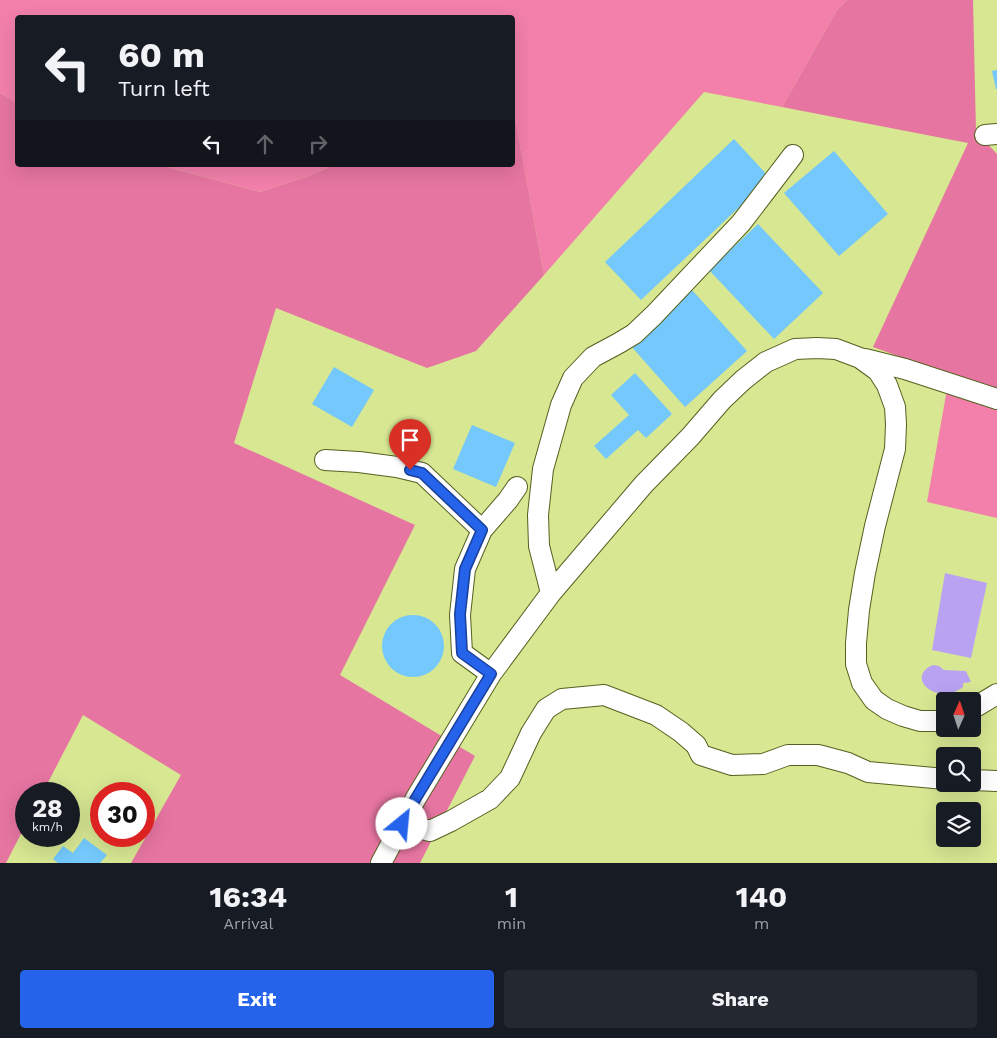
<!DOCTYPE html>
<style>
body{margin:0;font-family:"Work Sans",sans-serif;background:#242831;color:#f1f3f6;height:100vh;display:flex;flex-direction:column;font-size:19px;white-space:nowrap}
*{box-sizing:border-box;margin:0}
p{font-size:16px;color:#9ea1a6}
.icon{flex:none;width:28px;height:28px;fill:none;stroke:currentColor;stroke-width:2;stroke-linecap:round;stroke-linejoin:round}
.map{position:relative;height:863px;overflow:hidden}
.side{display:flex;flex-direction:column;background:#171b24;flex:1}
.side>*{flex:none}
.hud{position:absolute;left:15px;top:15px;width:500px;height:152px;border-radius:5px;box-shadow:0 5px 20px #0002;background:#171b24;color:#f1f3f6;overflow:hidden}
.needle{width:32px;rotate:3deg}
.fabs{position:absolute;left:936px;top:692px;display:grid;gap:10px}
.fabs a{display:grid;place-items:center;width:45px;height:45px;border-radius:5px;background:#171b24;box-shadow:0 5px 20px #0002;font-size:25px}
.speed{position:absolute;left:15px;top:782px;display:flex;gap:10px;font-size:25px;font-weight:700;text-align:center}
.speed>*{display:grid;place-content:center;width:65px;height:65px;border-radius:50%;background:#171b24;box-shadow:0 5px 20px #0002;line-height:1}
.speed small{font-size:12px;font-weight:400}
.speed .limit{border:8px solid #d22;background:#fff;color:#111}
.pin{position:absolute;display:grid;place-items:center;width:42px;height:42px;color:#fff;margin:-51px -21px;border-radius:50% 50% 50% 0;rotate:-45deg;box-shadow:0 0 5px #0007}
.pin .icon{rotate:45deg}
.me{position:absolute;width:55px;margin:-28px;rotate:28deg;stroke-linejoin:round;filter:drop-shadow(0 0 4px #0008)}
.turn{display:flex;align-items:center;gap:18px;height:105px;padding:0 20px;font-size:22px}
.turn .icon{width:65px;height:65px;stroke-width:2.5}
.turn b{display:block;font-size:35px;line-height:42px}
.lanes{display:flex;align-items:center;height:48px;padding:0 20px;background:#0003;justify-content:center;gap:25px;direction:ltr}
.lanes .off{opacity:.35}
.eta{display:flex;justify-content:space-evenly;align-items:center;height:85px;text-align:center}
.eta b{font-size:30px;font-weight:700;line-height:35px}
.cta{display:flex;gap:10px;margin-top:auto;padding:10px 20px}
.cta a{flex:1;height:58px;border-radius:5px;background:#2563eb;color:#fff;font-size:20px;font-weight:700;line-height:58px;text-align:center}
.cta a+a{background:#242831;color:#f1f3f6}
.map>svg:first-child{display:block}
</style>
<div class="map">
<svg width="997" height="863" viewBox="0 0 997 863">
<rect width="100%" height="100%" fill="#d7e792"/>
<path fill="#f280ab" d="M 0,0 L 847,0 L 837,10 L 782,107 L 704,92 L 544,275 L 514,114 L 513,113 L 512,18 L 18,18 L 17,103 L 0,93 Z
M 160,165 L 334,165 L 306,177 L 260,192 Z
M 947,389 L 997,406 L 997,518 L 927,502 Z"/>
<path fill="#e675a1" d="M 847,0 L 973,0 L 976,132 L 997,154 L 997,392 L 873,347 L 968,143 L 782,107 L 837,10 Z
M 0,93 L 17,103 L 18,165 L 160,165 L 260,192 L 306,177 L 334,165 L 512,165 L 512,113 L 514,113 L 544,275 L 476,351 L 427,368 L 276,308 L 234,443 L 415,525 L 340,675 L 475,756 L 420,863 L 131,863 L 181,775 L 83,715 L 42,794 L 26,794 L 26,824 L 6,863 L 0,863 Z"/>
<path fill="#baa2f3" d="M 945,573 L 987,583 L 971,658 L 932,650 Z
M 933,665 L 939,666 L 944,670 L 966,671 L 971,682 L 963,683 L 963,687 C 937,707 904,677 933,665 Z"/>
<path fill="#74c8fb" d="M 997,70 L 997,89 L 996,89 L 992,71 Z
M 734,139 L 770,178 L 641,300 L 605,262 Z
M 834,151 L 888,214 L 839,256 L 784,193 Z
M 758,224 L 823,293 L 774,339 L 709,270 Z
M 692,290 L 747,351 L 685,407 L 630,345 Z
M 334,367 L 374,390 L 352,427 L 312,404 Z
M 635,373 L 672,414 L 646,438 L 638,430 L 606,459 L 594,446 L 629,415 L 611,395 Z
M 472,425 L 515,443 L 496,487 L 453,469 Z
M382 646a31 31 0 1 1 62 0a31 31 0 1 1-62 0Z
M 84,838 L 107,855 L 100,863 L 58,863 L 53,859 L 63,846 L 73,853 Z"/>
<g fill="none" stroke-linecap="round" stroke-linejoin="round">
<g stroke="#566020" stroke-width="22">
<path id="minor" d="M 985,135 L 997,134
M 865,359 L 905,369 L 997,399
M 325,460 L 359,462 L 397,467 L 422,473 L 482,530
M 551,593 L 539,546 L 538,515 L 543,469 L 561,405 L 573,378 L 593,357 L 619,343 L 634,334 L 654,315 L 741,223 L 793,155
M 491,674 L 462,653 L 460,615 L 465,569 L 482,530 L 508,500 L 517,487
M 972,709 L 997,694
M 972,780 L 997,781
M 402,824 L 430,831 L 451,821 L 490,799 L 510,778 L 531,733 L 546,709 L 562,699 L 604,695 L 656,715 L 681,732 L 696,745 L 701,755 L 732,765 L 763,764 L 788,755 L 818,755 L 848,763 L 868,772 L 945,779
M 381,863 L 416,798 L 491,674 L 551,593 L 644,484 L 690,437 L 722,400 L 743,380 L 766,362 L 795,349 L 817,348 L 836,349 L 860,358 L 878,371 L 887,385 L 895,407 L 896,424 L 895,449 L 875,526 L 865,573 L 859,610 L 856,643 L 856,664 L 862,683 L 874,700 L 887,709 L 903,716 L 920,721 L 940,721 L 945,720"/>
</g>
<use href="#minor" stroke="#fff" stroke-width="20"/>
</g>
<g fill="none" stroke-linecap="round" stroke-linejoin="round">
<g stroke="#184099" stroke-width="12">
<path id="route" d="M 402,824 L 416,798 L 491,674 L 462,653 L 460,614 L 465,569 L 482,530 L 422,473 L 410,470"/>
</g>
<use href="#route" stroke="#2563eb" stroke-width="9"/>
</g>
</svg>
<div class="fabs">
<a><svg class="needle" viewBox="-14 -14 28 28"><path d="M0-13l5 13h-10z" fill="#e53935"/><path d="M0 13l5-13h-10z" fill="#9ea1a6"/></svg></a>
<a><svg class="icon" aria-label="search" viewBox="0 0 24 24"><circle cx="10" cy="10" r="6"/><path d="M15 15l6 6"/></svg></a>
<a><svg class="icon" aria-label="layers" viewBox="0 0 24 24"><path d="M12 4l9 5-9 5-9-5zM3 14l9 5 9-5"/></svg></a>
</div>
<div class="speed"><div>28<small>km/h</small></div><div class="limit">30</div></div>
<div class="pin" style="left:410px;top:470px;background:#d93025"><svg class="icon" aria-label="arrive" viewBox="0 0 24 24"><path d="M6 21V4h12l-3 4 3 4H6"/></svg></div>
<svg class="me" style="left:402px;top:824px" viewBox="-20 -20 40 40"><circle r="19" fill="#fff"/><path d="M0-13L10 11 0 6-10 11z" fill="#2563eb"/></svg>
<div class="hud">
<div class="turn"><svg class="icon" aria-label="left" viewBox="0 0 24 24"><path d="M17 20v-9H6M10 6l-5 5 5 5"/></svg><div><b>60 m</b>Turn left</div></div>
<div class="lanes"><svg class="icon" aria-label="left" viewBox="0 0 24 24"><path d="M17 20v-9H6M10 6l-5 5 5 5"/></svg><svg class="icon off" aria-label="ahead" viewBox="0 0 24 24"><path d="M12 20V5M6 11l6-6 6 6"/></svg><svg class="icon off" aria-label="right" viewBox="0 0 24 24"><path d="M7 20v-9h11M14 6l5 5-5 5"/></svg></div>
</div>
</div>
<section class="side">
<div class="eta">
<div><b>16:34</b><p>Arrival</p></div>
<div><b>1</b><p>min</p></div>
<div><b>140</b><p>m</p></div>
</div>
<div class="cta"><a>Exit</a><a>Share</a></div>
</section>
